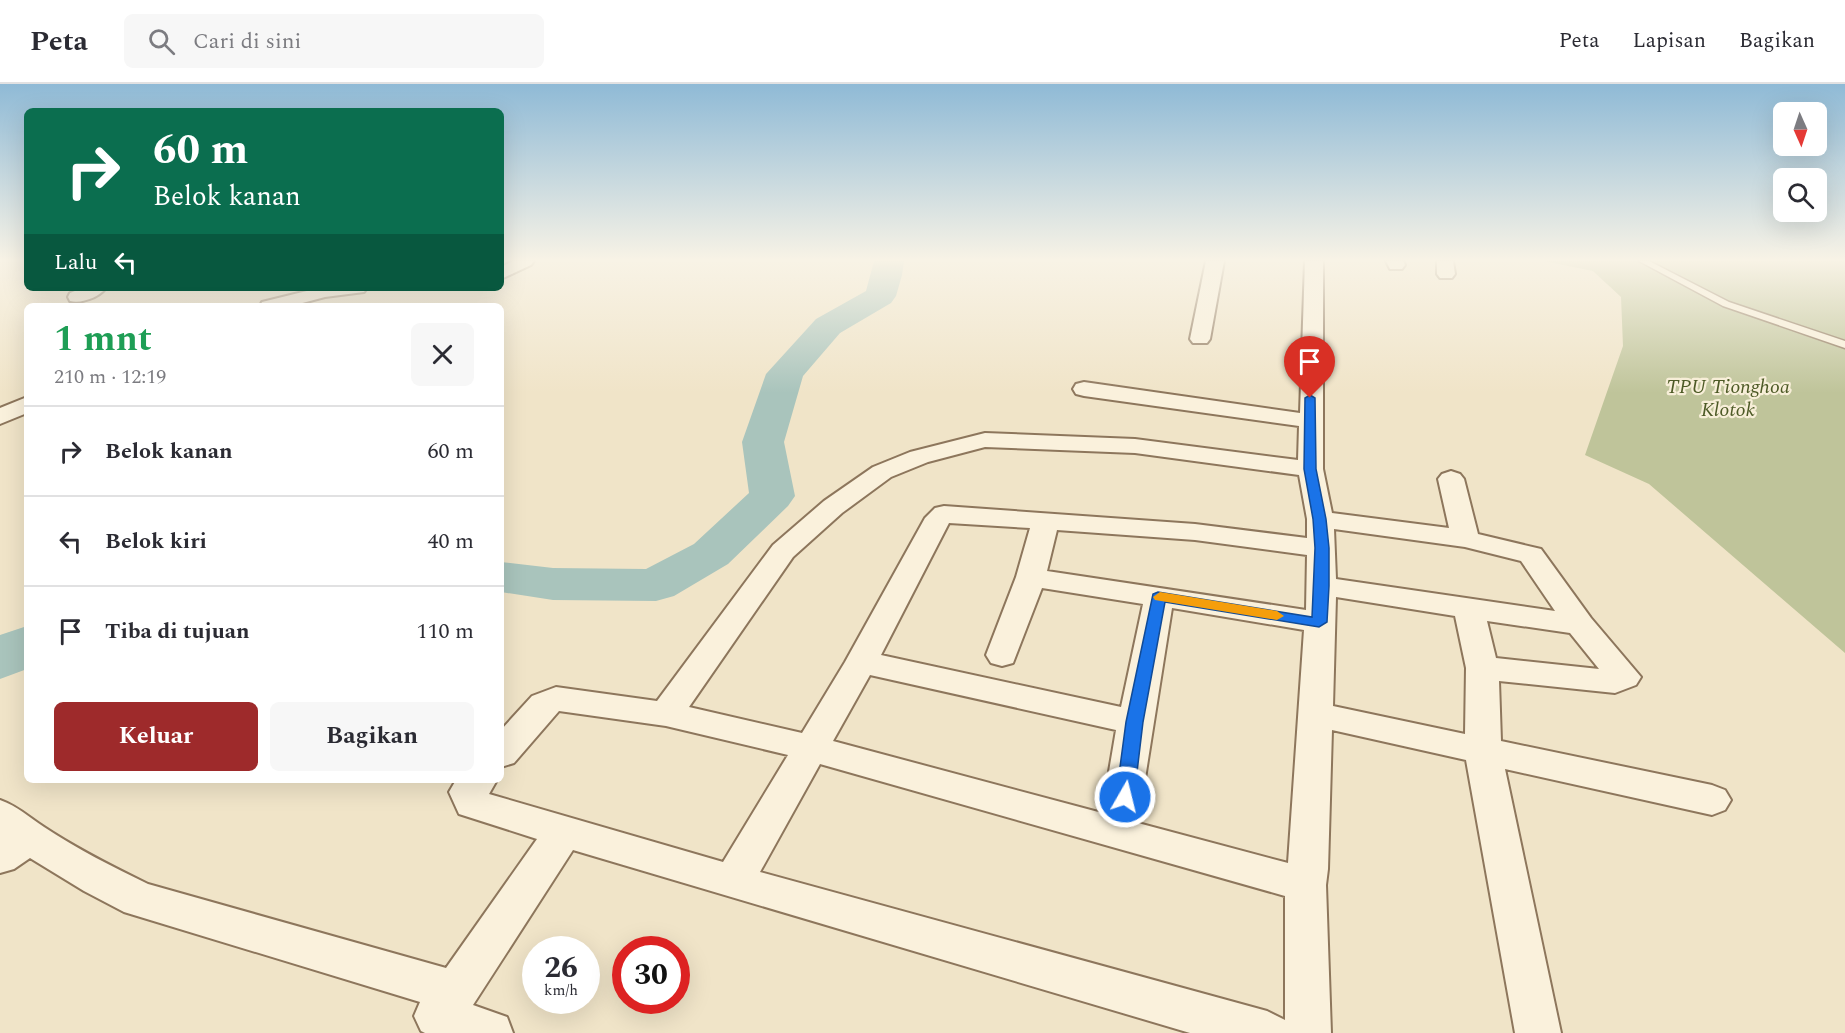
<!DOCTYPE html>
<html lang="id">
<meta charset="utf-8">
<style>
body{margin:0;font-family:Spectral,serif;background:#f7f7f7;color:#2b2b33;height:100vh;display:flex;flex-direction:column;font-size:22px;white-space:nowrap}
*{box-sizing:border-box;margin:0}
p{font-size:20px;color:#7c7c81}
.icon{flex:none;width:33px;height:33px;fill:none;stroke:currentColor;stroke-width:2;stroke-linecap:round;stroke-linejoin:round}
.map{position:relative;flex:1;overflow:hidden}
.drawer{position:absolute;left:24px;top:219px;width:480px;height:480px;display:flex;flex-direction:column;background:#fff;border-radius:9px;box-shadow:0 6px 24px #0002}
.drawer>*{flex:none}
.guide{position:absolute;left:24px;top:24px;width:480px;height:183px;border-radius:9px;box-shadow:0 6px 24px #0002;background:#0b6e4f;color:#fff;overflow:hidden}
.needle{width:39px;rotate:177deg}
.controls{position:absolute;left:1773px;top:18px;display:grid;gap:12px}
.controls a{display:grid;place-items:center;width:54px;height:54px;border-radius:9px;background:#fff;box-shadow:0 6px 24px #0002;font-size:30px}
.speed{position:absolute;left:522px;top:852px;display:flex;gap:12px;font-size:30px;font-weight:700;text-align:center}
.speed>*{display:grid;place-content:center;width:78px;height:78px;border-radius:50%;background:#fff;box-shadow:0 6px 24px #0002;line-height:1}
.speed small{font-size:15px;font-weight:400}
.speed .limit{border:9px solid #d22;background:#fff;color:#111}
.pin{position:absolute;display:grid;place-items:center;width:51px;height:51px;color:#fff;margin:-62px -26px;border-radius:50% 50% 50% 0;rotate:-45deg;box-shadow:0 0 6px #0007}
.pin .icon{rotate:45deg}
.me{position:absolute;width:66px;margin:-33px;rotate:8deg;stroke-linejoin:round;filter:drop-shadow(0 0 4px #0008)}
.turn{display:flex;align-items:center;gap:21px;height:126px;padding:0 30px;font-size:27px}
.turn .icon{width:78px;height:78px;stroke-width:2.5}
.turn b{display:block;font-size:42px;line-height:51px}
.then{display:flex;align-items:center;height:57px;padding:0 30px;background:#0003;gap:12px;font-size:22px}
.round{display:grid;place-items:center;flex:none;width:63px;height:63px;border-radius:9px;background:#f7f7f7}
.overview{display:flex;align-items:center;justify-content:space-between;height:102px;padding:0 30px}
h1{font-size:36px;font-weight:700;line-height:45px;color:#1e9e55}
.action{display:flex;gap:12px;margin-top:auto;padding:12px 30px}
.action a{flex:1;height:69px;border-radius:9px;background:#9e2a2b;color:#fff;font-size:24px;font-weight:700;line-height:69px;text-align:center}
.action a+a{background:#f7f7f7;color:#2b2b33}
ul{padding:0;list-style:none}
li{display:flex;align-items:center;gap:18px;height:90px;padding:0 30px;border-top:2px solid #e1e1e2}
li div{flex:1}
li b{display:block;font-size:22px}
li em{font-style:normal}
header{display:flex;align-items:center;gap:36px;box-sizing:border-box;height:84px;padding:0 30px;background:#fff;border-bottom:2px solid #e1e1e2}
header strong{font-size:28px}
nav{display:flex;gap:33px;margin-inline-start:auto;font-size:21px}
.search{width:420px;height:54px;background:#f7f7f7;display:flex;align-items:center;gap:15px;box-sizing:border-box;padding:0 21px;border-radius:9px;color:#7c7c81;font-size:22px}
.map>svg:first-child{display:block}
</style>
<header>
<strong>Peta</strong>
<div class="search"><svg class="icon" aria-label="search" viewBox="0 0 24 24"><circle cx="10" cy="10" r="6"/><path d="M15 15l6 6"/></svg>Cari di sini</div>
<nav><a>Peta</a><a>Lapisan</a><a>Bagikan</a></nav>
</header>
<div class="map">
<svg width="1845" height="949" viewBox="0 0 1845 949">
<rect width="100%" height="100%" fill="#f0e4c8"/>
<path fill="#bfc49a" d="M 1544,177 L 1845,177 L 1845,569 L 1649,400 L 1585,371 L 1623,262 L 1621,213 L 1593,187 Z"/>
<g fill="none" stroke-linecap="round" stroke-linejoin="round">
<path fill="#a9c4bc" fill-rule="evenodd" d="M 874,177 L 904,177 L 902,191 L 896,212 L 891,219 L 840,249 L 803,292 L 784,358 L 795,412 L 788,422 L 728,480 L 674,512 L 656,517 L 553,516 L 501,508 L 501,478 L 553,484 L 646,485 L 694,460 L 749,409 L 742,358 L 766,290 L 816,235 L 866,207 Z
M 27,542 L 27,585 L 0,595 L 0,551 Z"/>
<g stroke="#8d765c" stroke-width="3">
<path id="service" d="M 1639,177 L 1649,177 L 1729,218 L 1845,257 L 1845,264 L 1723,222 Z"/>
</g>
<g stroke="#8d765c" stroke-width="4">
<path id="minor" d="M 513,177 L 534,177 L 531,181 L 501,195 L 501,183 Z
M 1206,177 L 1224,177 L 1210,255 L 1207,259 L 1193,259 L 1190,255 Z
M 1305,177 L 1323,177 L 1323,385 L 1332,429 L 1449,444 L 1438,395 L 1442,390 L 1451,387 L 1460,390 L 1464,395 L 1478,450 L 1541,465 L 1591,534 L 1641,593 L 1636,601 L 1615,609 L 1499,597 L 1501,657 L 1712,701 L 1725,706 L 1731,716 L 1725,726 L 1712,731 L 1505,685 L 1561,949 L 1515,949 L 1466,676 L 1332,646 L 1328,785 L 1326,801 L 1331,949 L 1190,949 L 573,766 L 473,921 L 507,933 L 513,949 L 425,949 L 421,947 L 414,932 L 420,918 L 124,828 L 84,807 L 30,774 L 14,785 L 0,789 L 0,716 C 17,722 29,733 44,743 C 77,765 113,783 148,800 L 446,884 L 537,755 L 459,730 L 449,708 L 456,696 L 497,696 L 489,710 L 723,778 L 788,671 L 666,642 L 559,627 L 514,679 L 501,683 L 501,646 L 532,612 L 556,603 L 657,617 L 773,461 L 824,417 L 873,383 L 910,368 L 985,349 L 1135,355 L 1298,376 L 1299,342 L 1084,312 L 1076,310 L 1073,305 L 1076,300 L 1084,298 L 1300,329 ZM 985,363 L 1135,369 L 1299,391 L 1307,435 L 1307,454 L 1195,440 L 944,422 L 935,424 L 925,434 L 845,578 L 802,649 L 689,623 L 793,473 L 842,429 L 891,393 L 928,378 ZM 949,439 L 1030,444 L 1016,493 L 986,571 L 991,579 L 1002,582 L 1013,579 L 1042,504 L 1143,520 L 1121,623 L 881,571 ZM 1334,445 L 1465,463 L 1521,477 L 1555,527 L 1336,495 ZM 1057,446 L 1195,456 L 1307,471 L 1306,526 L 1047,487 ZM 1336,513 L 1455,532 L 1466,584 L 1465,650 L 1333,622 ZM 1172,524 L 1304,546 L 1288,779 L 1138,739 ZM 1487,537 L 1570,549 L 1599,585 L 1496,574 ZM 870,591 L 1116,646 L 1102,729 L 833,657 ZM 820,680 L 1285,812 L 1285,936 L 1267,927 L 760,788 Z
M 1386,177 L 1403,177 L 1405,181 L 1402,185 L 1390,185 Z
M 1437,177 L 1453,177 L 1455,190 L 1452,194 L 1440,194 L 1437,190 Z
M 82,204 L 106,204 C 99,213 82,220 70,217 L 68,213 L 70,209 Z
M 319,204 L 367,204 L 364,208 L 325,213 L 291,222 L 260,222 L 262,218 Z
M 27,313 L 27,329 L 0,340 L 0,324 Z"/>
</g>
<use href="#service" fill="#faf1dc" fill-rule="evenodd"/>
<use href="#minor" fill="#faf1dc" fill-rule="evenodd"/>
</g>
<linearGradient id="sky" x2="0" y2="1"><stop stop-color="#8fbad6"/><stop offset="0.57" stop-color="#f8f3e6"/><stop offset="1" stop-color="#f8f3e6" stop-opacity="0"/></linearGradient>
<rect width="1845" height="309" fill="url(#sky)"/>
<path fill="#1a73e8" stroke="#114b97" stroke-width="1.5" d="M 1310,311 L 1315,314 L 1316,385 L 1326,435 L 1329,464 L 1329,502 L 1327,538 L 1319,543 L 1165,518 L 1143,638 L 1134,713 L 1131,718 L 1125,720 L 1118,718 L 1116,713 L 1126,638 L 1153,510 L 1158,508 L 1312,533 L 1315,464 L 1313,435 L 1304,385 L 1305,314 Z"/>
<path fill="#f59e0b" d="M 1160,508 L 1277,527 L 1284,532 L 1277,536 L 1155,516 L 1153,513 Z"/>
<g text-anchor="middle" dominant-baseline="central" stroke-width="4.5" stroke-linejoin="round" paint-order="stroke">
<g font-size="20" font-style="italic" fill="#4d5a26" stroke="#f7eed8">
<text x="1728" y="303">TPU Tionghoa<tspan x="1728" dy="23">Klotok</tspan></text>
</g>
</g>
</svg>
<div class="controls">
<a><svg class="needle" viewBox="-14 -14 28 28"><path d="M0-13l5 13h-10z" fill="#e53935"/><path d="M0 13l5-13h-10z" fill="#7c7c81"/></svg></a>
<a><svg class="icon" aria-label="search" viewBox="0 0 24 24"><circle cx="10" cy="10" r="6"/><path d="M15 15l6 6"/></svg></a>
</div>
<div class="speed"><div>26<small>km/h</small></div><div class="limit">30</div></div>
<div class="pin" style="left:1310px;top:314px;background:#d93025"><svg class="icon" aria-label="arrive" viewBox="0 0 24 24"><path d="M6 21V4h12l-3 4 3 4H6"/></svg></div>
<svg class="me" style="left:1125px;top:713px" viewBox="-20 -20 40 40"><circle r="17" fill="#1a73e8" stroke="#fff" stroke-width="3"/><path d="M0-11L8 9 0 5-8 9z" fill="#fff"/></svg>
<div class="guide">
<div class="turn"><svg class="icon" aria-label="right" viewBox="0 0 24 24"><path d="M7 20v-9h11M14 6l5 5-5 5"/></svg><div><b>60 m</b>Belok kanan</div></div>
<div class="then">Lalu<svg class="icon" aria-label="left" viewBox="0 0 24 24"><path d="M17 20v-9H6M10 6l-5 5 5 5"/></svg></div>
</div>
<section class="drawer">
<div class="overview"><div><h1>1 mnt</h1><p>210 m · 12:19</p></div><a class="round"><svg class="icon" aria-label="close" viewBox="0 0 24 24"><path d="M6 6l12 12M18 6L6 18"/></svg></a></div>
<ul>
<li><svg class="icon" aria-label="right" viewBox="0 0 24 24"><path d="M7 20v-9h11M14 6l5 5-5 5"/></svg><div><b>Belok kanan</b></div><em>60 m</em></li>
<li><svg class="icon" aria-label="left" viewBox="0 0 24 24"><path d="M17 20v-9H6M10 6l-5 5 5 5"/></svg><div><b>Belok kiri</b></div><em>40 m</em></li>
<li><svg class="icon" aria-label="arrive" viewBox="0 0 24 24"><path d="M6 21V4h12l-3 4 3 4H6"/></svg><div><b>Tiba di tujuan</b></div><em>110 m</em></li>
</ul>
<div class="action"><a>Keluar</a><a>Bagikan</a></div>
</section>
</div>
